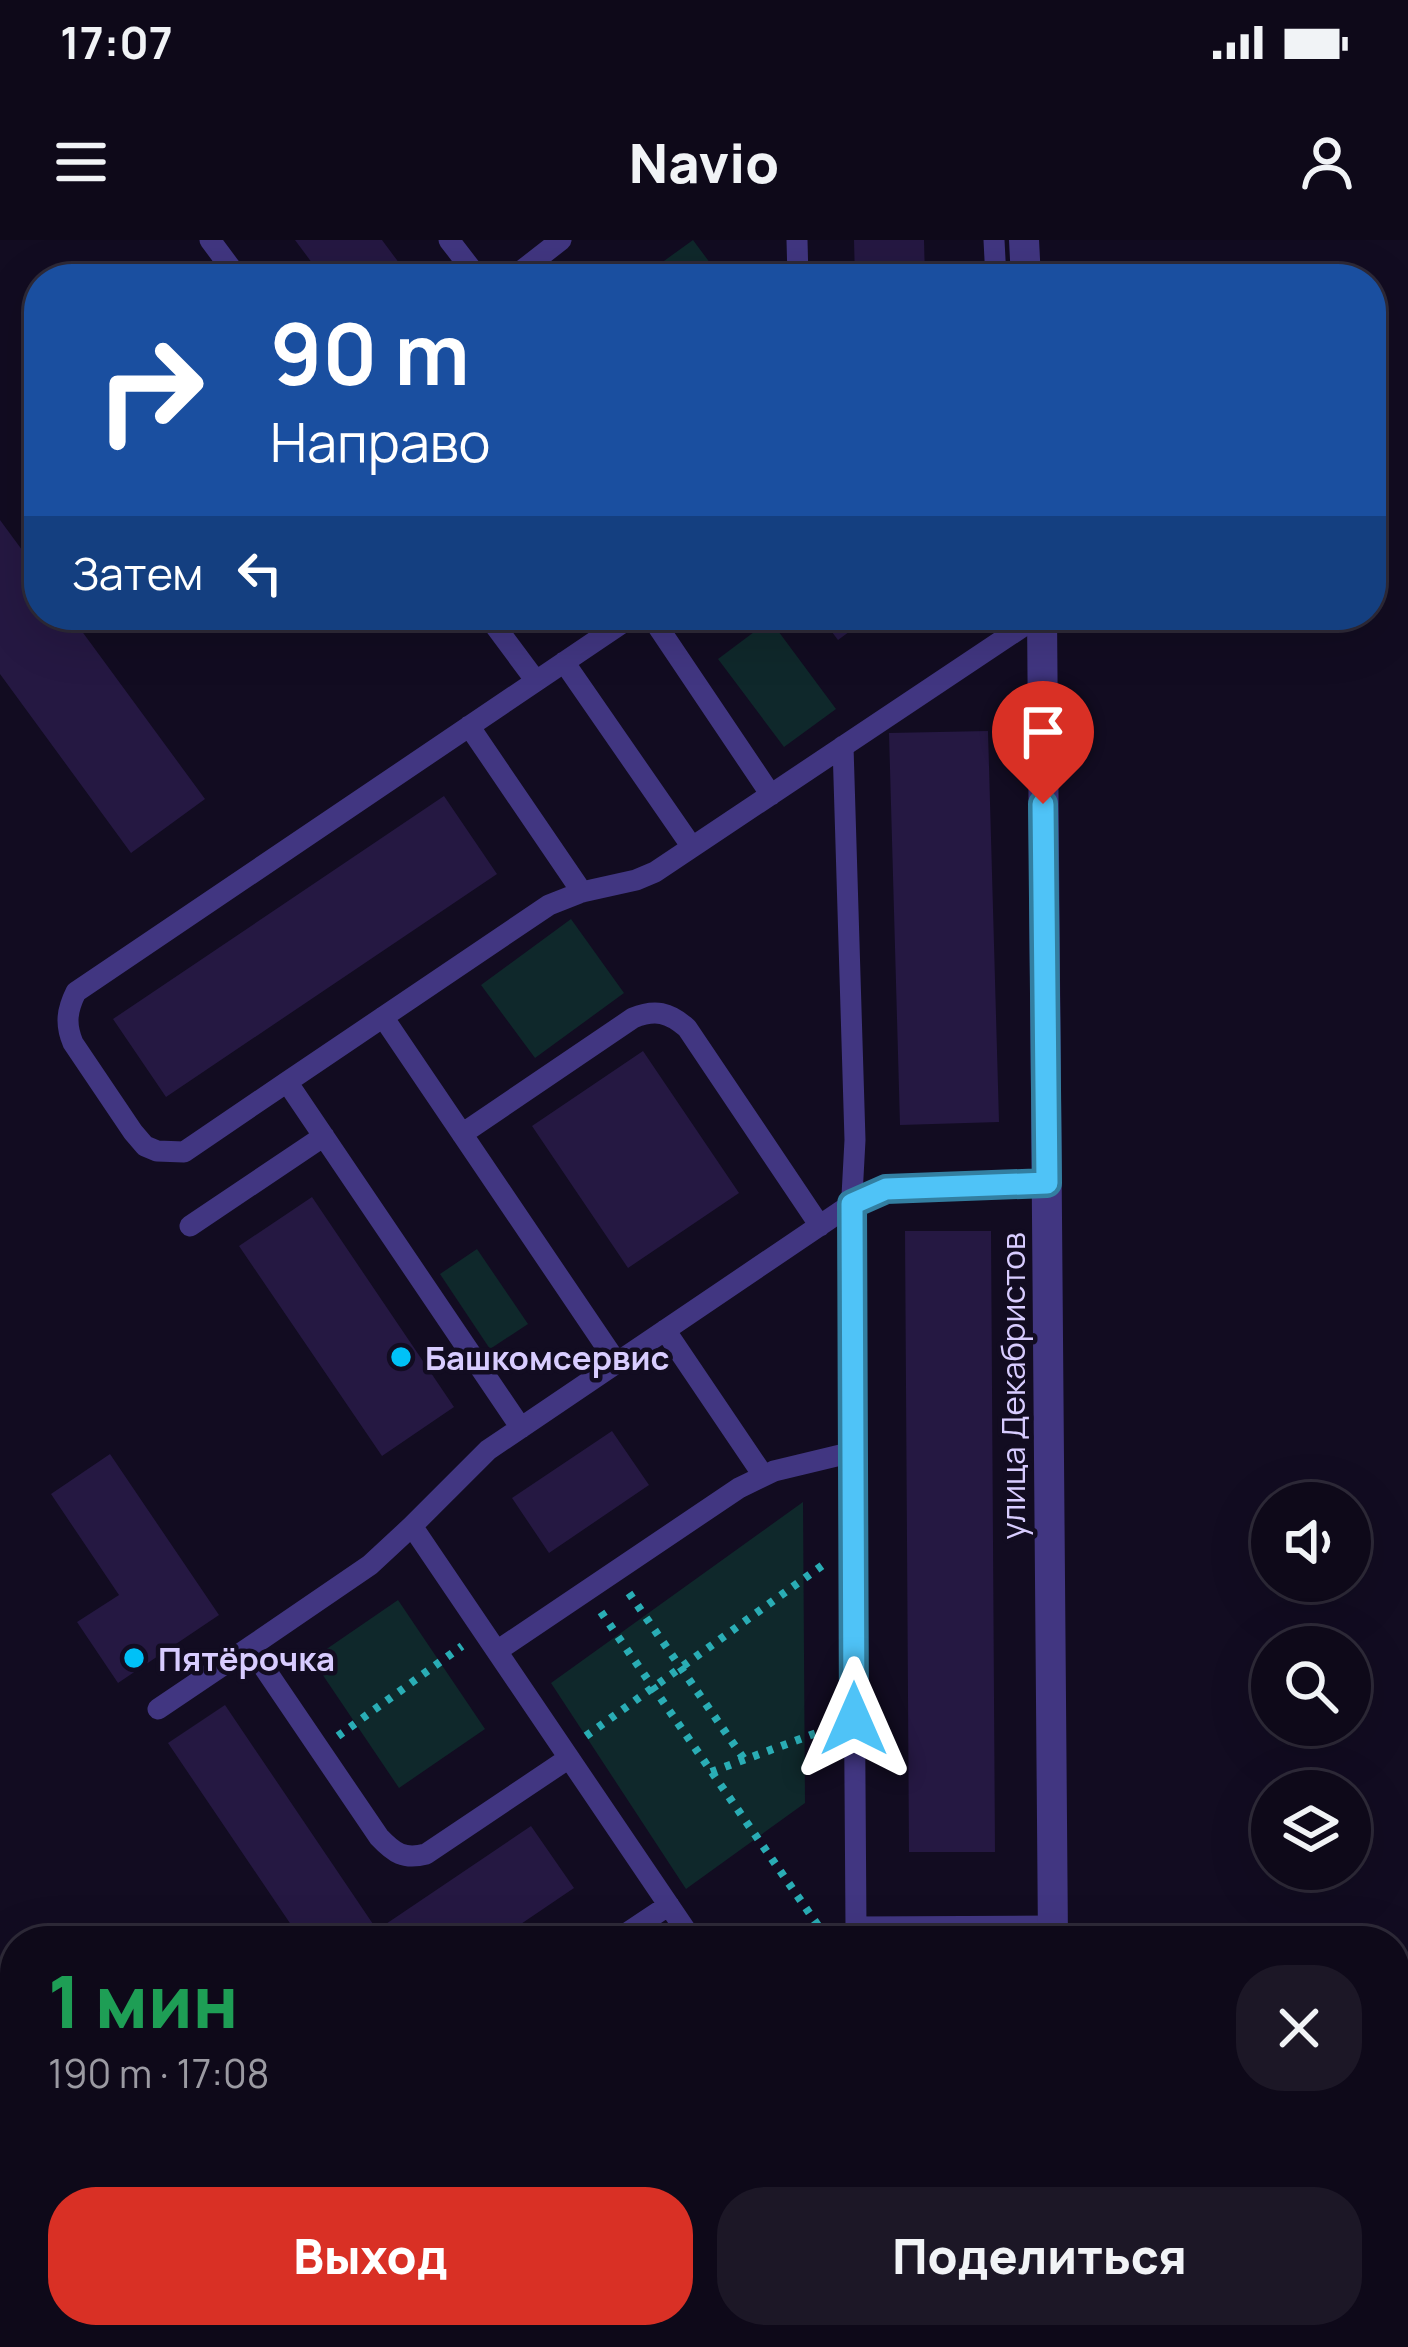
<!DOCTYPE html>
<html lang="ru">
<meta charset="utf-8">
<style>
body{margin:0;font-family:Manrope,sans-serif;background:#1c1726;color:#f1f3f6;height:100vh;display:flex;flex-direction:column;font-size:45px;white-space:nowrap}
*{box-sizing:border-box;margin:0}
p{font-size:39px;color:#9b9aa2}
.icon{flex:none;width:66px;height:66px;fill:none;stroke:currentColor;stroke-width:2;stroke-linecap:round;stroke-linejoin:round}
.map{position:relative;flex:1;overflow:hidden}
.details{position:absolute;left:0px;top:1686px;width:1410px;height:423px;display:flex;flex-direction:column;background:#0e0919;border-radius:48px 48px 0 0;box-shadow:0 12px 48px #0002,0 0 0 3px #2e2a38}
.details>*{flex:none}
.hud{position:absolute;left:24px;top:24px;width:1362px;height:366px;border-radius:48px;box-shadow:0 12px 48px #0002,0 0 0 3px #2e2a38;background:#1a4fa0;color:#fff;overflow:hidden}
.buttons{position:absolute;left:1251px;top:1242px;display:grid;gap:24px}
.buttons a{display:grid;place-items:center;width:120px;height:120px;border-radius:50%;background:#0e0919;box-shadow:0 12px 48px #0002,0 0 0 3px #2e2a38;font-size:60px}
.pin{position:absolute;display:grid;place-items:center;width:102px;height:102px;color:#fff;margin:-123px -51px;border-radius:50% 50% 50% 0;rotate:-45deg;box-shadow:0 0 12px #0007}
.pin .icon{rotate:45deg}
.me{position:absolute;width:132px;margin:-66px;rotate:0deg;stroke-linejoin:round;filter:drop-shadow(0 0 9px #0008)}
.turn{display:flex;align-items:center;gap:42px;height:252px;padding:0 48px;font-size:54px}
.turn .icon{width:156px;height:156px;stroke-width:2.5}
.turn b{display:block;font-size:84px;line-height:102px}
.then{display:flex;align-items:center;height:114px;padding:0 48px;background:#0003;gap:24px;font-size:45px}
.round{display:grid;place-items:center;flex:none;width:126px;height:126px;border-radius:48px;background:#1c1726}
.overview{display:flex;align-items:center;justify-content:space-between;height:204px;padding:0 48px}
h1{font-size:72px;font-weight:800;line-height:90px;color:#1e9e55}
.primary-button{display:flex;gap:24px;margin-top:auto;padding:24px 48px}
.primary-button a{flex:1;height:138px;border-radius:48px;background:#d93025;color:#fff;font-size:48px;font-weight:800;line-height:138px;text-align:center}
.primary-button a+a{background:#1c1726;color:#f1f3f6}
.status{display:flex;justify-content:space-between;align-items:center;height:84px;padding:0 60px;background:#0e0919;direction:ltr}
.status svg{height:33px;fill:currentColor}
header{display:flex;justify-content:space-between;align-items:center;height:156px;padding:0 48px;background:#0e0919;font-size:54px;font-weight:800}
.map>svg:first-child{display:block}
</style>
<div class="status"><b>17:07</b><svg viewBox="0 0 49 12"><path d="M0 12V9h3v3zM5 12V6h3v6zM10 12V3h3v9zM15 12V0h3v12zM26 1h20v11H26zM47 4h2v5h-2z"/></svg></div>
<header><svg class="icon" aria-label="menu" viewBox="0 0 24 24"><path d="M4 6h16M4 12h16M4 18h16"/></svg>Navio<svg class="icon" aria-label="person" viewBox="0 0 24 24"><circle cx="12" cy="8" r="4"/><path d="M4 21q1-7 8-7t8 7"/></svg></header>
<div class="map">
<svg width="1408" height="2107" viewBox="0 0 1408 2107">
<rect width="100%" height="100%" fill="#120c21"/>
<path fill="#0f282b" d="M 693,0 L 722,39 L 639,39 Z
M 770,380 L 836,469 L 784,507 L 718,419 Z
M 571,679 L 624,753 L 535,818 L 481,745 Z
M 477,1009 L 528,1084 L 490,1109 L 440,1034 Z
M 803,1262 L 805,1563 L 686,1649 L 551,1443 Z
M 398,1360 L 485,1489 L 399,1548 L 312,1419 Z"/>
<path fill="#251842" d="M 295,0 L 382,0 L 411,39 L 324,39 Z
M 854,0 L 924,0 L 925,39 L 855,39 Z
M 0,280 L 39,333 L 39,375 L 70,375 L 205,559 L 131,613 L 0,434 Z
M 819,375 L 872,375 L 838,400 Z
M 988,491 L 999,882 L 900,885 L 889,493 Z
M 444,556 L 497,634 L 166,857 L 113,779 Z
M 643,811 L 739,953 L 628,1028 L 532,886 Z
M 312,957 L 454,1167 L 382,1216 L 239,1006 Z
M 905,991 L 991,991 L 995,1612 L 909,1612 Z
M 612,1191 L 649,1245 L 549,1313 L 512,1258 Z
M 110,1214 L 219,1375 L 118,1443 L 77,1382 L 119,1355 L 51,1254 Z
M 225,1465 L 377,1690 L 531,1586 L 574,1648 L 496,1701 L 302,1701 L 168,1503 Z"/>
<g fill="none" stroke-linecap="round" stroke-linejoin="round">
<path stroke="#2aadb5" stroke-width="8" stroke-dasharray="6 9" stroke-linecap="butt" d="M 629,1353 L 744,1519
M 601,1372 L 828,1700
M 338,1496 L 462,1406
M 586,1496 L 827,1322
M 711,1532 L 830,1488"/>
<path stroke="#413681" stroke-width="21" d="M 210,0 L 239,39
M 449,0 L 479,39
M 797,0 L 798,39
M 994,0 L 996,39
M 511,39 L 561,0
M 487,375 L 536,441
M 650,375 L 771,555
M 564,422 L 692,607
M 469,486 L 582,652
M 843,506 L 855,900 L 851,974 L 856,1687 L 1053,1686
M 383,777 L 617,1123
M 287,842 L 184,912 L 157,911 L 145,906 L 133,892 L 73,803 C 65,784 67,770 76,752 L 634,375
M 462,894 L 633,778 C 655,769 669,772 687,788 L 820,986
M 190,986 L 324,896
M 665,1090 L 763,1235
M 521,1188 L 287,842 L 549,665 L 582,652 L 636,640 L 655,632 L 1040,375
M 412,1286 L 488,1210 L 859,959 L 895,948 L 1047,943
M 497,1411 L 739,1248 L 774,1231 L 853,1212
M 158,1469 L 250,1407
M 569,1518 L 426,1614 C 404,1620 394,1613 379,1597 L 250,1407 L 370,1325 L 412,1286 L 693,1701
M 615,1701 L 669,1665"/>
<path stroke="#413681" stroke-width="30" d="M 1024,0 L 1026,39
M 1042,375 L 1053,1701
M 1056,2094 L 1056,2107"/>
</g>
<g fill="none" stroke-linecap="round" stroke-linejoin="round">
<g stroke="#337fa1" stroke-width="30">
<path id="route" d="M 854,1479 L 852,964 L 886,949 L 1047,943 L 1043,564"/>
</g>
<use href="#route" stroke="#4fc3f7" stroke-width="21"/>
</g>
<g fill="#00c1f7" stroke="#120c21" stroke-width="4.5">
<circle cx="401" cy="1117" r="12"/>
<circle cx="134" cy="1418" r="12"/>
</g>
<g text-anchor="middle" dominant-baseline="central" stroke-width="9" stroke-linejoin="round" paint-order="stroke">
<g font-size="33" font-weight="bold" fill="#d8ccff" stroke="#120c21" text-anchor="start">
<text x="425" y="1117">Башкомсервис</text>
<text x="158" y="1418">Пятёрочка</text>
</g>
<g font-size="33" fill="#d8ccff" stroke="#120c21">
<text transform="translate(1012 1146) rotate(-90)">улица Декабристов</text>
</g>
</g>
</svg>
<div class="buttons">
<a><svg class="icon" aria-label="sound" viewBox="0 0 24 24"><path d="M4 9h4l5-4v14l-5-4H4zM17 9q2 3 0 6"/></svg></a>
<a><svg class="icon" aria-label="search" viewBox="0 0 24 24"><circle cx="10" cy="10" r="6"/><path d="M15 15l6 6"/></svg></a>
<a><svg class="icon" aria-label="layers" viewBox="0 0 24 24"><path d="M12 4l9 5-9 5-9-5zM3 14l9 5 9-5"/></svg></a>
</div>
<div class="pin" style="left:1043px;top:564px;background:#d93025"><svg class="icon" aria-label="arrive" viewBox="0 0 24 24"><path d="M6 21V4h12l-3 4 3 4H6"/></svg></div>
<svg class="me" style="left:854px;top:1479px" viewBox="-20 -20 40 40"><path d="M0-17L14 15 0 8-14 15z" fill="#4fc3f7" stroke="#fff" stroke-width="4"/></svg>
<div class="hud">
<div class="turn"><svg class="icon" aria-label="right" viewBox="0 0 24 24"><path d="M7 20v-9h11M14 6l5 5-5 5"/></svg><div><b>90 m</b>Направо</div></div>
<div class="then">Затем<svg class="icon" aria-label="left" viewBox="0 0 24 24"><path d="M17 20v-9H6M10 6l-5 5 5 5"/></svg></div>
</div>
<section class="details">
<div class="overview"><div><h1>1 мин</h1><p>190 m · 17:08</p></div><a class="round"><svg class="icon" aria-label="close" viewBox="0 0 24 24"><path d="M6 6l12 12M18 6L6 18"/></svg></a></div>
<div class="primary-button"><a>Выход</a><a>Поделиться</a></div>
</section>
</div>
